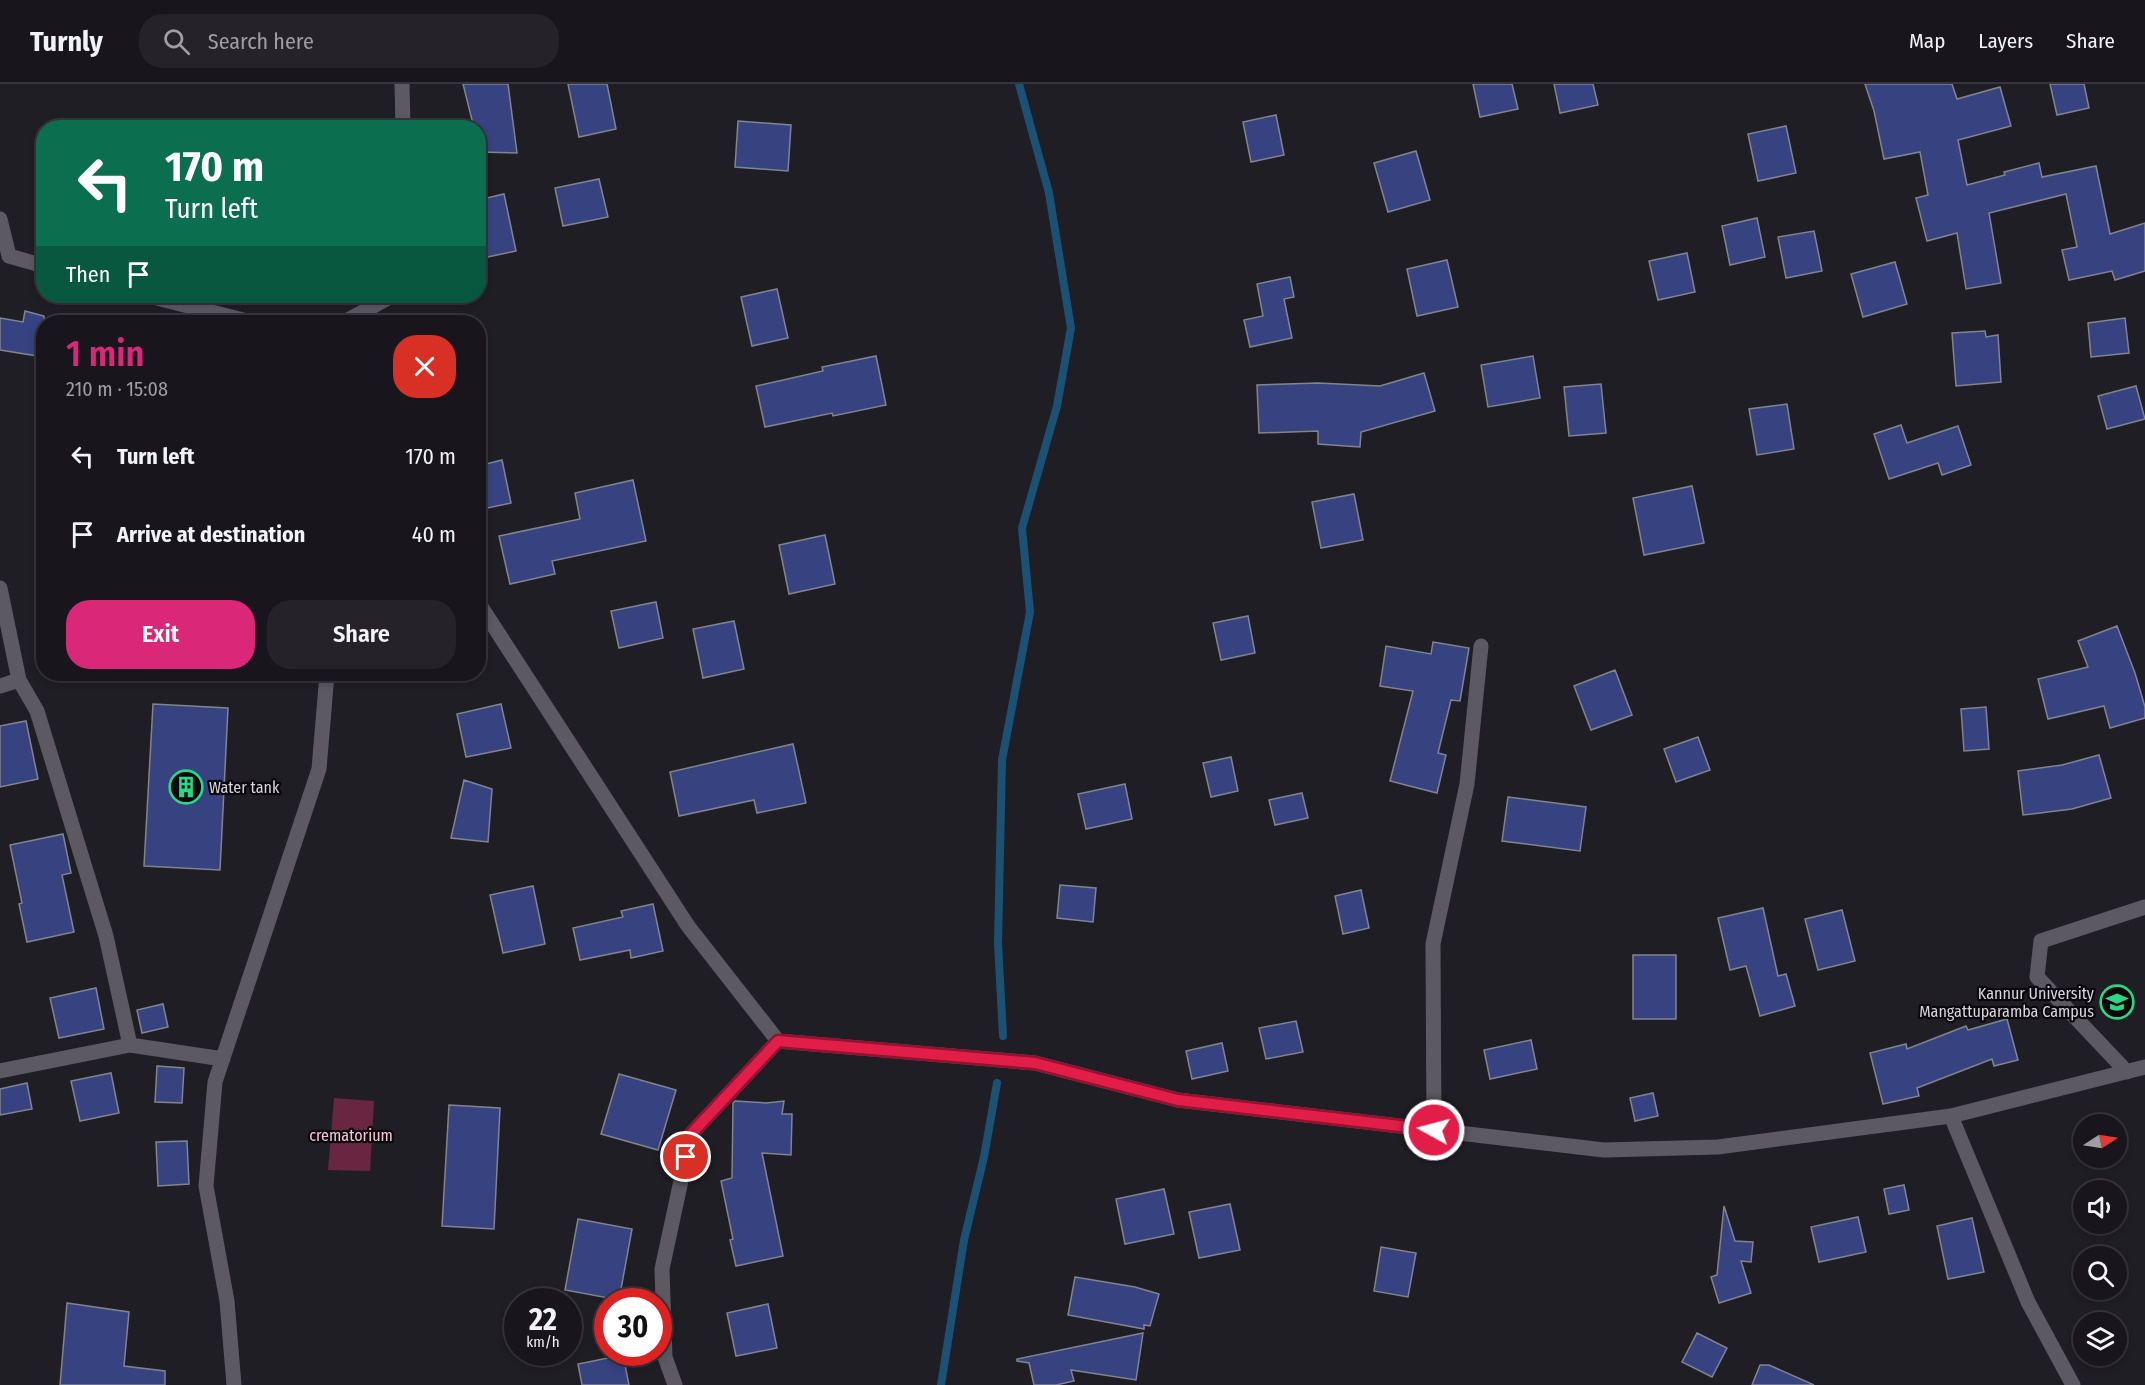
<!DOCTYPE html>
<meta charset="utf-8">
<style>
body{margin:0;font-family:"Fira Sans Condensed",sans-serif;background:#252329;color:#f1f3f6;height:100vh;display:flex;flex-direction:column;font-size:22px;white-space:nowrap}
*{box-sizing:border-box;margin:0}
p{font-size:20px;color:#9f9fa3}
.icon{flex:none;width:33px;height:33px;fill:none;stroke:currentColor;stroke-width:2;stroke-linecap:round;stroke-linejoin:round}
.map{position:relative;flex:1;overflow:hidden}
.details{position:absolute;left:36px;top:231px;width:450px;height:366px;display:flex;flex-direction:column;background:#18161c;border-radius:24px;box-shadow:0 3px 9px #0003,0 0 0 2px #36353b}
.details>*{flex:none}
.banner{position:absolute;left:36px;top:36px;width:450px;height:183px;border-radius:24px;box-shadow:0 3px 9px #0003,0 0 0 2px #36353b;background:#0b6e4f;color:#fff;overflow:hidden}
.needle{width:39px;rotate:78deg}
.controls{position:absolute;left:2073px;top:1030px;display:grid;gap:12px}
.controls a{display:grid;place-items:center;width:54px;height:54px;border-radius:50%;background:#18161c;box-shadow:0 3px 9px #0003,0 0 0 2px #36353b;font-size:30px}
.speed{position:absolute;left:504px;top:1204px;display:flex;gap:12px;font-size:30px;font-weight:700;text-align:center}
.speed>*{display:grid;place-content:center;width:78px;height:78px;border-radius:50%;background:#18161c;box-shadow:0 3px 9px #0003,0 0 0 2px #36353b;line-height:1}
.speed small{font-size:15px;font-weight:400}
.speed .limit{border:9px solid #d22;background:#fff;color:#111}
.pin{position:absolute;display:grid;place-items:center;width:51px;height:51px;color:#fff;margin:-26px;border:3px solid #fff;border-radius:50%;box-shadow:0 2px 6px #0007}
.me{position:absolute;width:66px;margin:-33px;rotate:277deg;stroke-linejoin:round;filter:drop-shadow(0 0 4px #0008)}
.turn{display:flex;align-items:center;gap:21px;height:126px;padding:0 30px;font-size:27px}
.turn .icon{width:78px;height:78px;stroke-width:2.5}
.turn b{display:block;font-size:42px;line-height:51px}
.then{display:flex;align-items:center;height:57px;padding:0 30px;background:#0003;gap:12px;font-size:22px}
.round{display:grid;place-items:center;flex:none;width:63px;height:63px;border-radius:24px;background:#252329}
.summary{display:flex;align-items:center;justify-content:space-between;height:102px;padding:0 30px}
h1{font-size:36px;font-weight:600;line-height:45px;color:#db2777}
.primary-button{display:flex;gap:12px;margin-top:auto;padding:12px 30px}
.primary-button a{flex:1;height:69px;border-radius:24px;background:#db2777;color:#fff;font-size:24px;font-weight:600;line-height:69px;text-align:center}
.primary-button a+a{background:#252329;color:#f1f3f6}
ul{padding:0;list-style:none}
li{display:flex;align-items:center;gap:18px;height:78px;padding:0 30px}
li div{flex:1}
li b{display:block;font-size:22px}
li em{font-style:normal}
header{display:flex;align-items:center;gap:36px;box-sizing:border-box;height:84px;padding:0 30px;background:#18161c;border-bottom:2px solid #36353b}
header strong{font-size:28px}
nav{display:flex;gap:33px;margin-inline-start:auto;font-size:21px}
.search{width:420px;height:54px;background:#252329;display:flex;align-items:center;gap:15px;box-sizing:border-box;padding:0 21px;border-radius:24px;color:#9f9fa3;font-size:22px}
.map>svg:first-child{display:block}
</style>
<header>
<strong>Turnly</strong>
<div class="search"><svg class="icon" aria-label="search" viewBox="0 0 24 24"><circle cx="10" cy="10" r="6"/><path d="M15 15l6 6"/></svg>Search here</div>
<nav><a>Map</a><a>Layers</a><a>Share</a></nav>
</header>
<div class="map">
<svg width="2145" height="1301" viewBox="0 0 2145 1301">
<rect width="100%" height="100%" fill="#201e25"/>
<path fill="#692640" d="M 334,1014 L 374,1017 L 370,1087 L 328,1086 Z"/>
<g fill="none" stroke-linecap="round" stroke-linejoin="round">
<path stroke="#1c5176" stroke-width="8" d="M 1003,952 L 998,859 L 1002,676 L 1030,528 L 1022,444 L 1057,322 L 1071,244 L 1049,109 L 1019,0
M 941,1301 L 964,1156 L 984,1073 L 997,999"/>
</g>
<path fill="#364380" stroke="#81848e" stroke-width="1.5" d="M 463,0 L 508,0 L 517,69 L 478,68 L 478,44 L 474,44 Z
M 568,0 L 607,0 L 616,45 L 579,53 Z
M 1473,0 L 1512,0 L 1518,25 L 1480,33 Z
M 1554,0 L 1593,0 L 1598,21 L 1560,29 Z
M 1865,0 L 1952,0 L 1957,15 L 2000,3 L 2011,42 L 1958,56 L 1967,101 L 2005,91 L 2004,88 L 2039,79 L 2042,93 L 2096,82 L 2110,150 L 2145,139 L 2145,187 L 2115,196 L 2112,187 L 2069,196 L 2062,166 L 2077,163 L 2066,110 L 1989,129 L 2001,199 L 1966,205 L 1957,149 L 1927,157 L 1916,114 L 1928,111 L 1920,68 L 1884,75 L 1874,27 Z
M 2050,0 L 2084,0 L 2089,24 L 2057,31 Z
M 1276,31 L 1284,71 L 1251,78 L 1243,38 Z
M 738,37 L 791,41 L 788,87 L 735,83 Z
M 1786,42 L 1796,89 L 1758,97 L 1748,50 Z
M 1416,67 L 1430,116 L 1388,128 L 1374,79 Z
M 599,95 L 608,133 L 563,142 L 555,104 Z
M 504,110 L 516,167 L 478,175 L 478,116 Z
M 1757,134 L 1765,173 L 1730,181 L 1722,142 Z
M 1814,147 L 1822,187 L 1786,194 L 1778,153 Z
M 1687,169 L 1695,208 L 1658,216 L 1649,177 Z
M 1447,176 L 1458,223 L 1417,232 L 1407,185 Z
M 1895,178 L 1907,220 L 1863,233 L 1851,190 Z
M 1290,193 L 1294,213 L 1284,215 L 1292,254 L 1250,263 L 1244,236 L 1263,232 L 1257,200 Z
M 777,205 L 788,254 L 752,262 L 741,213 Z
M 25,227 L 44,232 L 44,273 L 0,266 L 0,234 L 23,238 Z
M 2125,234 L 2129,269 L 2091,273 L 2088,239 Z
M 1985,247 L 1986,253 L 1998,251 L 2001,298 L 1956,302 L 1952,249 Z
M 876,272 L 886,321 L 833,332 L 832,329 L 765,343 L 756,302 L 823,287 L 822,283 Z
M 1533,272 L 1540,314 L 1488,323 L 1481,281 Z
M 1424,289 L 1435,327 L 1361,348 L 1360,363 L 1318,360 L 1318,347 L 1259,349 L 1257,301 L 1318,299 L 1380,302 Z
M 1601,300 L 1606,349 L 1569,352 L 1564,303 Z
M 2136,302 L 2145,335 L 2107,345 L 2098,312 Z
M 1787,320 L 1794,365 L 1757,371 L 1749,325 Z
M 1901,341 L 1907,359 L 1958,342 L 1971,381 L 1942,391 L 1938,379 L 1889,395 L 1874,350 Z
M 502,376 L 511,419 L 478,426 L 478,382 Z
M 633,396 L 646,457 L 552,477 L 555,490 L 510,500 L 499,452 L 580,435 L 575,409 Z
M 1692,402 L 1704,459 L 1644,471 L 1633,414 Z
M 1354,410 L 1363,456 L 1321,464 L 1312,418 Z
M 825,451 L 835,500 L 789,510 L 779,461 Z
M 656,518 L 663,554 L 619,564 L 611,527 Z
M 1248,532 L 1255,569 L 1221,576 L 1213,539 Z
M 734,537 L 744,585 L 703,594 L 693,545 Z
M 2117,542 L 2135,589 L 2145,623 L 2145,634 L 2110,644 L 2104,622 L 2048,635 L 2038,595 L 2088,583 L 2078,557 Z
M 1433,558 L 1469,564 L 1460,617 L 1451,616 L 1438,669 L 1446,671 L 1437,709 L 1390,697 L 1413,607 L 1380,602 L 1386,562 L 1431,570 Z
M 1615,586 L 1632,631 L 1591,646 L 1574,602 Z
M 153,620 L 228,624 L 220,786 L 144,782 Z
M 501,620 L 511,664 L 466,673 L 457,630 Z
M 1986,623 L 1989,665 L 1964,667 L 1961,625 Z
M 26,637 L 38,695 L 0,703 L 0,642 Z
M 1698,653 L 1710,686 L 1676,698 L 1664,665 Z
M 793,660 L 806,719 L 757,729 L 754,716 L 679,732 L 670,688 Z
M 2099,671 L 2111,714 L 2072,725 L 2023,731 L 2018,687 L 2062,681 Z
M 1231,673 L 1238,707 L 1211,713 L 1203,679 Z
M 464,696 L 492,705 L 488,758 L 451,754 Z
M 1125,700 L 1132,735 L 1086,745 L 1078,710 Z
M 1302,709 L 1308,734 L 1275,741 L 1269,716 Z
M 1508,713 L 1586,723 L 1580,767 L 1502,757 Z
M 63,750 L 71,789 L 62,791 L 74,848 L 27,858 L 19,820 L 22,819 L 10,761 Z
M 1060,801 L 1096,804 L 1093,838 L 1057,834 Z
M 533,802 L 545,860 L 503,869 L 490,811 Z
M 1361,806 L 1369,844 L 1343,850 L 1335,812 Z
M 653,820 L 663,867 L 631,874 L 630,866 L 580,876 L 573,844 L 623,833 L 621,827 Z
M 1763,824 L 1778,892 L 1786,890 L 1795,922 L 1760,932 L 1746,882 L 1730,886 L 1718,834 Z
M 1842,826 L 1855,877 L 1818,886 L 1805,835 Z
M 1633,871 L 1676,871 L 1676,935 L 1633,935 Z
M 96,904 L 104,945 L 59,954 L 50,914 Z
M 163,920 L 168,943 L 142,949 L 137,926 Z
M 2007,935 L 2018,976 L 1994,982 L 1992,975 L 1917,1004 L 1919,1012 L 1883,1020 L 1870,969 L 1906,960 L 1907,965 L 1966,942 L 1968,946 Z
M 1296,937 L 1303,968 L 1266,975 L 1259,944 Z
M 1531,956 L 1537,985 L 1490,995 L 1484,966 Z
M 1222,959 L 1228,987 L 1192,995 L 1186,967 Z
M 157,982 L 184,984 L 182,1019 L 155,1018 Z
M 111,989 L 119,1029 L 80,1037 L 71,997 Z
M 619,990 L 676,1006 L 658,1066 L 601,1050 Z
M 27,999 L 32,1025 L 0,1031 L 0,1005 Z
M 1653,1009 L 1658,1032 L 1635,1037 L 1630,1014 Z
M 735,1017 L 766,1019 L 784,1017 L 782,1030 L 792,1030 L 791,1071 L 762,1069 L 783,1172 L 736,1182 L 730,1156 L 733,1155 L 721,1097 L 732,1094 L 733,1019 Z
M 449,1021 L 500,1024 L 494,1145 L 442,1142 Z
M 187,1057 L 189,1100 L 158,1102 L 156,1058 Z
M 1904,1101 L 1909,1126 L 1889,1130 L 1884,1105 Z
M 1164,1105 L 1174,1150 L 1125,1160 L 1116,1115 Z
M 1230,1120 L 1240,1166 L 1199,1174 L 1189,1128 Z
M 1724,1122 L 1735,1157 L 1753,1158 L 1751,1178 L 1741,1177 L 1751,1209 L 1719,1219 L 1711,1193 L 1717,1191 Z
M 1858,1133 L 1866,1168 L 1819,1178 L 1811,1143 Z
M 1972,1134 L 1984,1188 L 1948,1195 L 1937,1142 Z
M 578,1135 L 632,1145 L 619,1216 L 565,1206 Z
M 1381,1163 L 1416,1169 L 1408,1213 L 1374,1207 Z
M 1075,1193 L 1135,1203 L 1159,1210 L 1150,1242 L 1144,1241 L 1144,1245 L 1068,1231 Z
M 67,1219 L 129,1228 L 124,1282 L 165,1287 L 165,1301 L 60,1301 Z
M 768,1220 L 777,1264 L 736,1272 L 727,1229 Z
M 1143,1249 L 1136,1296 L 1071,1286 L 1074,1297 L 1056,1301 L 1034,1301 L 1029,1279 L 1017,1277 L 1017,1275 Z
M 1697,1249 L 1727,1264 L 1712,1293 L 1682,1278 Z
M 623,1271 L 629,1301 L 582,1301 L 578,1280 Z
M 1760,1281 L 1769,1281 L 1814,1301 L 1752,1301 Z"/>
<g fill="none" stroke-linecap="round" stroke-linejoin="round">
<path stroke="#5c5962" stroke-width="15" d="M 402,0 L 403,44
M 0,135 L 9,172 L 44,182
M 149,212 L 251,238
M 344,238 L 392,212
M 0,504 L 19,596 L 37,627 L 106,852 L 130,961
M 478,518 L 688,842 L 778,957 L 1035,979 L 1178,1016 L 1604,1066 L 1718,1063 L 1951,1032 L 2145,983
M 0,602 L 19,596
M 0,987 L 130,961 L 223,975
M 2127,988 L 2037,893 L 2041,857 L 2145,823
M 1951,1032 L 2028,1218 L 2073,1301
M 1434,1046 L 1433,860 L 1467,700 L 1481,562
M 234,1301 L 227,1217 L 206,1102 L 215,998 L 319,685 L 327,590
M 675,1301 L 665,1273 L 662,1185 L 691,1050 L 778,957"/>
</g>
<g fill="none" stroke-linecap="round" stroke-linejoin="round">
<g stroke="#92132f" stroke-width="15">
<path id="route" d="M 686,1073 L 691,1050 L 778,957 L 1035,979 L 1178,1016 L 1434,1046"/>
</g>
<use href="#route" stroke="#e11d48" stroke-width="10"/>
</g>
<defs>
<g id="building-ring" transform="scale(1.725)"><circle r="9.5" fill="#0a080c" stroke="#28d885" stroke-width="1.5"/><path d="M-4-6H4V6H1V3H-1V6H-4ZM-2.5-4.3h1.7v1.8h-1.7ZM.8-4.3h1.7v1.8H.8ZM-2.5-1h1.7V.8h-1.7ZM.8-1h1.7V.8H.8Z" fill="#28d885"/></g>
<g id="university-ring" transform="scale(1.725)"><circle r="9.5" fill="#0a080c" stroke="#28d885" stroke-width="1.5"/><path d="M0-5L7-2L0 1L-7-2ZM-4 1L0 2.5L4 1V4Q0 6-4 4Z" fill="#28d885"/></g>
</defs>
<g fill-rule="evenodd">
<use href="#building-ring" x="186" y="703"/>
<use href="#university-ring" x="2117" y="918"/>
</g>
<g text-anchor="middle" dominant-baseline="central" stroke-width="4.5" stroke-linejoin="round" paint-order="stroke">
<g font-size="16" fill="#d8d6dc" stroke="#0a080c" text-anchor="start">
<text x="209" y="703">Water tank</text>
<text x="2094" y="909" text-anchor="end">Kannur University<tspan x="2094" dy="18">Mangattuparamba Campus</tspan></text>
</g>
<g font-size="16" fill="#f3c6d3" stroke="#0a080c">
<text x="351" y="1051">crematorium</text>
</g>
</g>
</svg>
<div class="controls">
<a><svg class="needle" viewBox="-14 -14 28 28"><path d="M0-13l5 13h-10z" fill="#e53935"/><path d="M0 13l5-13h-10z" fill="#9f9fa3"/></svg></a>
<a><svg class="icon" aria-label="sound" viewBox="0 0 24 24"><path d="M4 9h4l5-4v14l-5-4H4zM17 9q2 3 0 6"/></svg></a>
<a><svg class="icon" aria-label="search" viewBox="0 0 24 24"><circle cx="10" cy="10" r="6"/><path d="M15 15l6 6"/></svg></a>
<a><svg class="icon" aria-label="layers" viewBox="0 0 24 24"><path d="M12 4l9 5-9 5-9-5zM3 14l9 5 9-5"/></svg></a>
</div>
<div class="speed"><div>22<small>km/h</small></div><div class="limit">30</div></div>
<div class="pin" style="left:686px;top:1073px;background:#d93025"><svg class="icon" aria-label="arrive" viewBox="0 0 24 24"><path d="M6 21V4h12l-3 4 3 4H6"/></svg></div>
<svg class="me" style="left:1434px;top:1046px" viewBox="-20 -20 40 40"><circle r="17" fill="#e11d48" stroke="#fff" stroke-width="3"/><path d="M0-11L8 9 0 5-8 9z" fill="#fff"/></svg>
<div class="banner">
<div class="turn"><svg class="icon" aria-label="left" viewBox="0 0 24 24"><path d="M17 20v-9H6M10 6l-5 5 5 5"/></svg><div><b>170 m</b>Turn left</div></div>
<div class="then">Then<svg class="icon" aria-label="arrive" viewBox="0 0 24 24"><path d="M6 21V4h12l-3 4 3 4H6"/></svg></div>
</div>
<section class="details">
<div class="summary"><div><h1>1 min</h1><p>210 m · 15:08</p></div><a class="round" style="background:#d93025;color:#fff"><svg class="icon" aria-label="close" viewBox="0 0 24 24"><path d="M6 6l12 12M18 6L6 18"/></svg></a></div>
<ul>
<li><svg class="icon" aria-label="left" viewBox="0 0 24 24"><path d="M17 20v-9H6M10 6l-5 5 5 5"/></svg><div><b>Turn left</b></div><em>170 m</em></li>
<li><svg class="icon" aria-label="arrive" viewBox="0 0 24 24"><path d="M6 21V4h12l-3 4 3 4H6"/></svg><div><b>Arrive at destination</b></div><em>40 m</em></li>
</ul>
<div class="primary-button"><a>Exit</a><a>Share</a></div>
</section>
</div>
